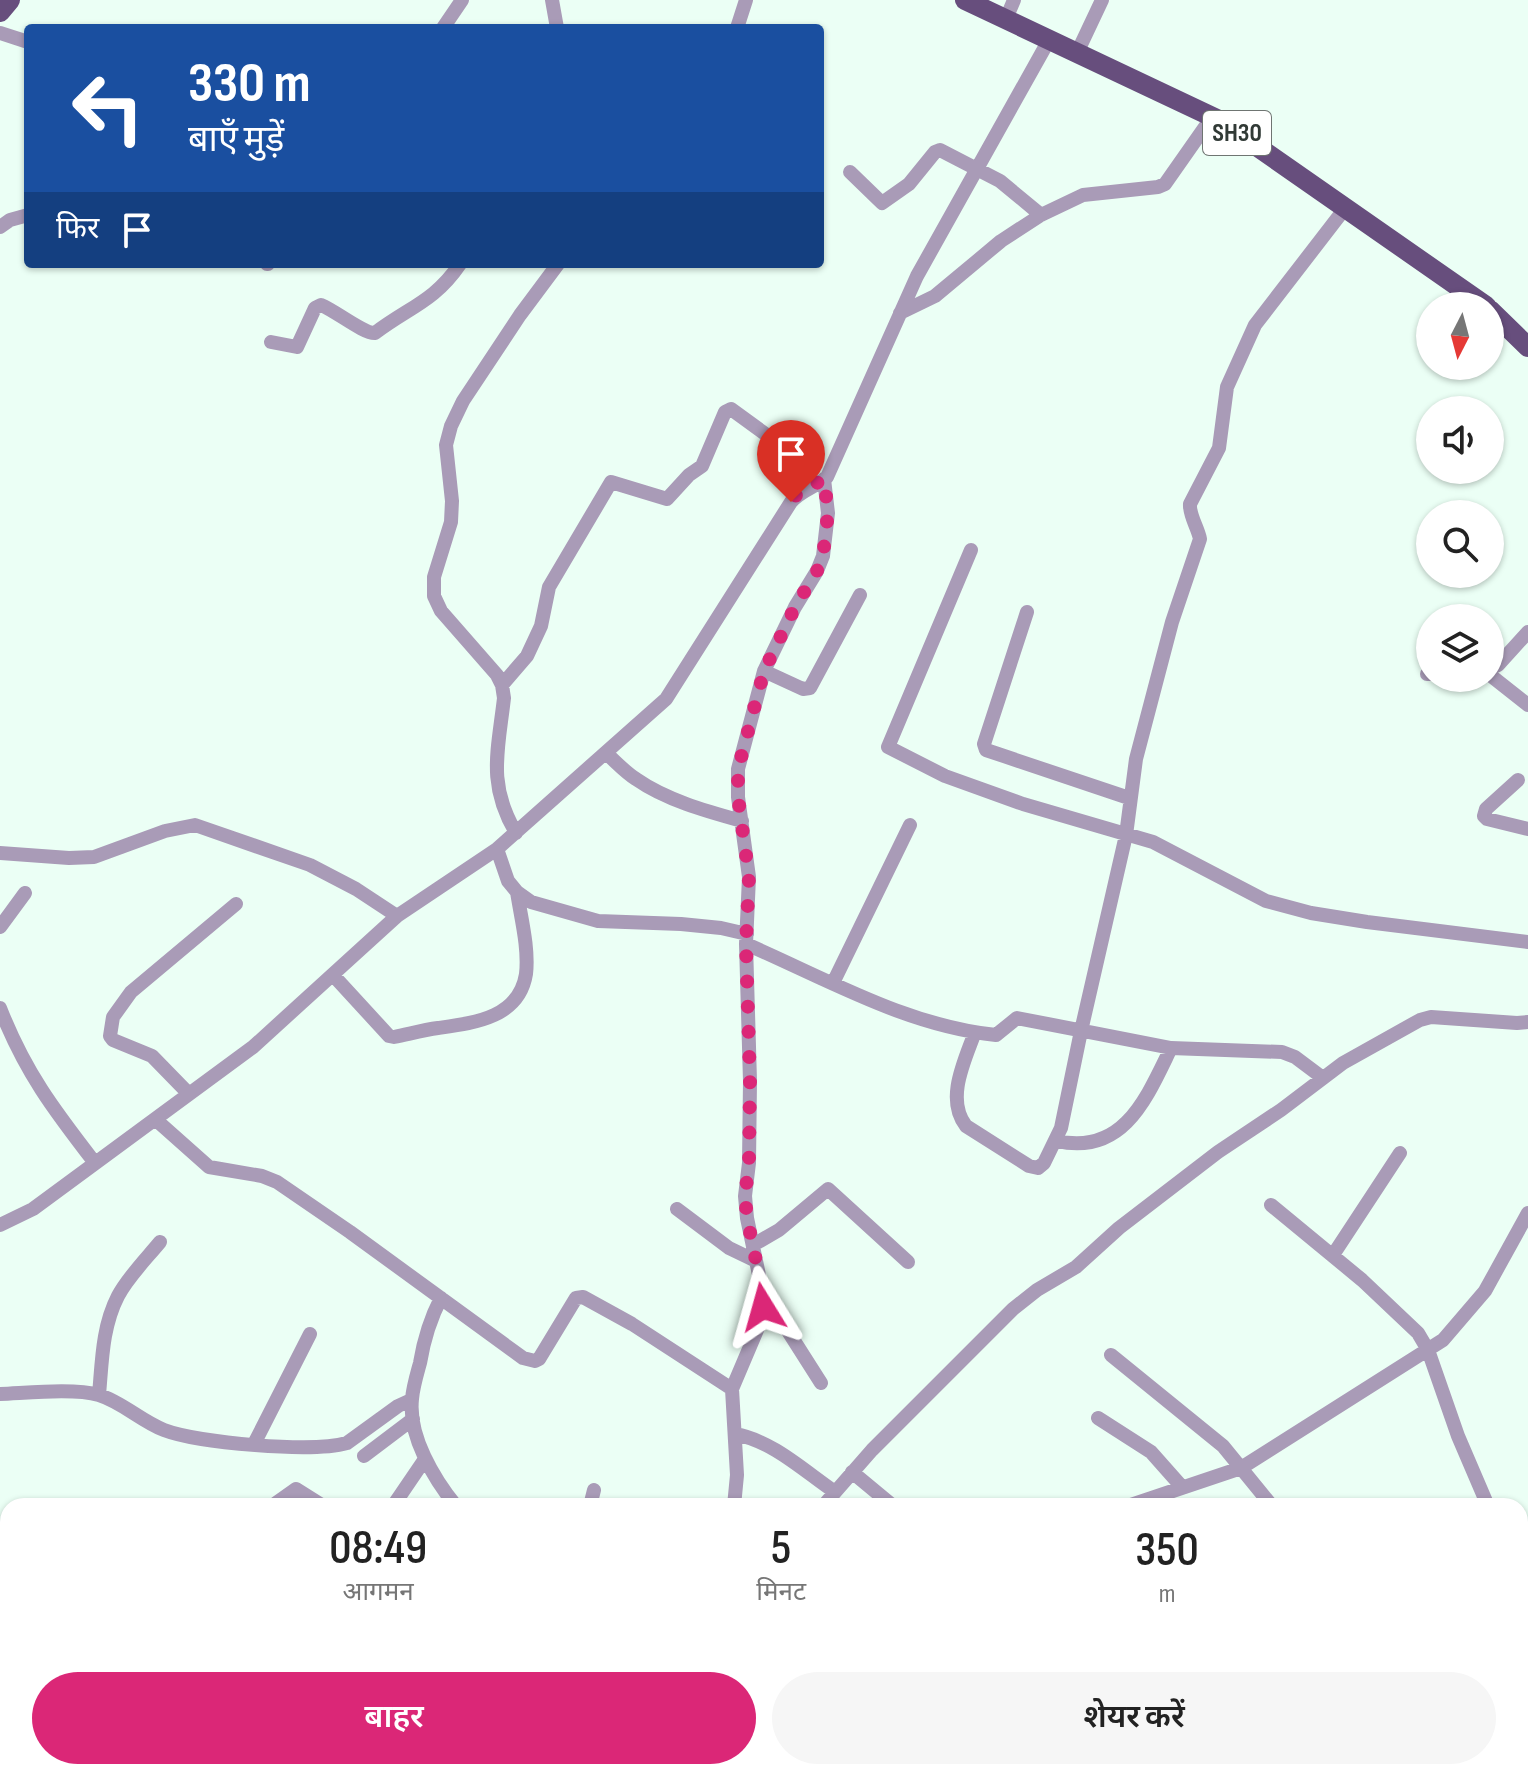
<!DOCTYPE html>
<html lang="hi">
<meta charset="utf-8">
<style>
body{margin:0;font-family:"Sofia Sans Condensed","Noto Sans Devanagari",sans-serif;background:#f6f6f6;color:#222;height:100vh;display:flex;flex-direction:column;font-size:30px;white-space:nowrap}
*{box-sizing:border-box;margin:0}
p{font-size:26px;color:#767676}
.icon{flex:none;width:44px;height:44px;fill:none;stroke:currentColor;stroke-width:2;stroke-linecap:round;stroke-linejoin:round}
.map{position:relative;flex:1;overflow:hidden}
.drawer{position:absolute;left:0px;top:1498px;width:1528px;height:282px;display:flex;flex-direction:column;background:#fff;border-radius:24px 24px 0 0;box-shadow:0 2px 6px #0004}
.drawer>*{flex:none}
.banner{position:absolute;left:24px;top:24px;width:800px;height:244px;border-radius:8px;box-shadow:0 2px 6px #0004;background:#1a4fa0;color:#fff;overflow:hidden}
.needle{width:52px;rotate:186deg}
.fabs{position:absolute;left:1416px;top:292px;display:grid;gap:16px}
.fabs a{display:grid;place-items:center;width:88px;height:88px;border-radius:50%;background:#fff;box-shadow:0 2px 6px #0004;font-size:40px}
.pin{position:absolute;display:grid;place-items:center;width:68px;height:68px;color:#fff;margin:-82px -34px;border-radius:50% 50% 50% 0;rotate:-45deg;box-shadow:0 0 8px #0007}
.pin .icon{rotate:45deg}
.me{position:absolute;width:88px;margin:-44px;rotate:352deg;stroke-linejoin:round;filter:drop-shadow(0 0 6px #0008)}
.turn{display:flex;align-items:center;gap:28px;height:168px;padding:0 32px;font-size:36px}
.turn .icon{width:104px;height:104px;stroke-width:2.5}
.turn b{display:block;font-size:56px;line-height:68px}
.then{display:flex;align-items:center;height:76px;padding:0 32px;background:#0003;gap:16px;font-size:30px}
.eta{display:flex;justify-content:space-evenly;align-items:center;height:136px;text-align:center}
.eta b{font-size:48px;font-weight:600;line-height:56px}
.cta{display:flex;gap:16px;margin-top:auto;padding:16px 32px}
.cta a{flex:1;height:92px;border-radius:48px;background:#db2777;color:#fff;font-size:32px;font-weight:600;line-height:92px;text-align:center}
.cta a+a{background:#f6f6f6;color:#222}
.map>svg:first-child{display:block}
</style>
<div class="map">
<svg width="1528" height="1779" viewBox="0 0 1528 1779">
<rect width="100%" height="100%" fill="#ebfff5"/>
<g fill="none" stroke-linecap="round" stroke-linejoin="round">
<path stroke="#a99bb7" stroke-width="14" d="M 552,0 L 557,28
M 1006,19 L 1014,0
M 443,28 L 462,0
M 737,28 L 746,0
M 0,33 L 28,42
M 1077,53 L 1102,0
M 850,172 L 882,203 L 909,184 L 935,152 L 940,150 L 1000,181 L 1041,215
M 0,227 L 10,220 L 28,215
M 267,264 L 268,264
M 900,313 L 935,296 L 1001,241 L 1041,215 L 1083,195 L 1158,187 L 1165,184 L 1212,117
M 271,342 L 297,347 L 315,308 L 321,305 C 336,311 364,334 375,333 C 409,307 434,302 460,264
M 971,550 L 888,747 L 945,776 L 1023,804 L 1153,842 L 1266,901 L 1311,913 L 1367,922 L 1528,942
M 1027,612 L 984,744 L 986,750 L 1129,798
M 1490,669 L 1498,665 L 1528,632
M 764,671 L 803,689 L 810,688 L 860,595
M 1427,674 L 1430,674
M 1490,675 L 1528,705
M 502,685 L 527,656 L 541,626 L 549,587 L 611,482 L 667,499 L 689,475 L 702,466 L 725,412 L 731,409 L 775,441 L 778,448 L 771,471 L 797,494
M 607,754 C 616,762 625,772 636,779 C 666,800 706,811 742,821
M 1518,780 L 1486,809 L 1484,816 L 1487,819 L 1528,829
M 516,833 C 487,784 498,751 504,698 L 502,685 L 497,675 L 441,611 L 434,596 L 434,577 L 451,522 L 452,501 L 446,445 L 451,426 L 463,401 L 520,315 L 558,264
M 497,849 L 508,881 L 517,892 L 531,902 L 598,921 L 681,924 L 721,928 L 747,934
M 0,853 L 69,858 L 94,857 L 165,831 L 195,825 L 310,865 L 356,889 L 397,916
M 0,927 L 25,893
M 746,944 C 827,979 907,1026 996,1035 L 1017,1018 L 1171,1048 L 1282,1052 L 1295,1057 L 1323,1078
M 333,975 L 389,1036 L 394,1037 C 409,1034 423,1030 438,1028 C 474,1023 519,1018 526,974 C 529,948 521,918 517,892
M 833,983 L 910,825
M 0,1008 C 25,1072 54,1110 95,1163
M 975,1032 C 965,1060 945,1099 966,1126 L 1029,1166 L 1038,1168 L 1044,1163 L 1061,1128 L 1081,1031 L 1126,835 L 1136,759 L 1172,622 L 1200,539 C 1198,528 1189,515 1190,504 L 1219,448 L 1227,387 L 1255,325 L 1346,207
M 189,1094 L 152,1056 L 113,1040 L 110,1036 L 113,1017 L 131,992 L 236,904
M 155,1119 L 209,1167 L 262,1176 L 277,1182 L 350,1232 L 523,1358 L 535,1361 L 539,1359 L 576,1298 L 583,1297 L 632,1324 L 732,1389
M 1057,1141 C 1124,1156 1147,1097 1171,1048
M 1271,1205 L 1362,1280 L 1418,1333 L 1428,1350 L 1458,1436 L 1488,1506
M 677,1209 L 729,1248 L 756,1261
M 0,1225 L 33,1209 L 253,1047 L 397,916 L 497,849 L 666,699 L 791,502 C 801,490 816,487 827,477 L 917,276 L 1049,40
M 753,1245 L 779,1230 L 828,1189 L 908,1262
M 1333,1255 L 1400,1153
M 441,1298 C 430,1319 424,1339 420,1363 C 417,1374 413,1387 412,1399 C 408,1436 434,1479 456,1506
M 763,1307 L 779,1317 L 821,1383
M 1111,1355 L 1223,1446 L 1272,1506
M 0,1394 C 27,1393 74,1388 99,1395 C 122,1402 141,1421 164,1430 C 198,1443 312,1453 347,1443 L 398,1406 L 411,1400
M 99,1395 C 102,1362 102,1327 118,1296 C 128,1277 146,1259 160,1242
M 1098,1418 L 1151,1452 L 1182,1487
M 735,1434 C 773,1441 804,1471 835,1492
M 254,1444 L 310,1334
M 364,1456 L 413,1419
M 852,1472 L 893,1506
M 272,1506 L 296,1489 L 323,1506
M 393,1506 L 425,1459
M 590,1506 L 594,1490
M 734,1506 L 737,1475 L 732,1389 L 760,1323 L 763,1307 L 763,1294 L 747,1218 L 745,1196 L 749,1163 L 750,1081 L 746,944 L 749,877 L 738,797 L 738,769 L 764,671 L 795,607 L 817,571 L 823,556 L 828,513 L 824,479
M 823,1506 L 872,1450 L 1013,1309 L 1037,1290 L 1076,1267 L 1119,1228 L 1218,1152 L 1281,1110 L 1343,1063 L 1420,1020 L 1431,1017 L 1517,1023 L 1528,1022
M 1128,1506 L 1241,1468 L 1443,1340 L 1485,1291 L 1528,1213
M 1520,1576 L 1528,1598
M 0,1580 L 8,1569
M 1520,1722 L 1528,1727
M 242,1772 L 250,1779
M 34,1779 L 39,1772
M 192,1779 L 198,1772
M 394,1779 L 399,1772
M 593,1779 L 599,1772
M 742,1779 L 753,1772
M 1029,1779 L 1035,1772
M 1103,1779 L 1108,1772"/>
<path stroke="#674e7d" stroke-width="20" d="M 965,0 L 1219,120 L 1486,306
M 0,12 L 10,0
M 1490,310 L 1528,347"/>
</g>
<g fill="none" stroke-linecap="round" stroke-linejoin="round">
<path stroke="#db2777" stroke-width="14" stroke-dasharray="0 25.2" d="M 763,1307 L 763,1294 L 747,1218 L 745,1196 L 749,1163 L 750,1081 L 746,944 L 749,877 L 738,797 L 738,769 L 764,671 L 795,607 L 817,571 L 823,556 L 828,513 L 824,479 L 797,494 L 791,502"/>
</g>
<g text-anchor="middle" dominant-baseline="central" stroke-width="6" stroke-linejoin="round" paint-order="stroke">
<rect fill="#fff" stroke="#6f7572" stroke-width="2" x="1203" y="111" width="68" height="44" rx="6"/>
<g font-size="26" font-weight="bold" fill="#313a36">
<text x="1237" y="133">SH30</text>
</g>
</g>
</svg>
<div class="fabs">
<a><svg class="needle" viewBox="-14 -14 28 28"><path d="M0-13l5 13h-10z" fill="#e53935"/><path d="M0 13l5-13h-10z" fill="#767676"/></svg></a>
<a><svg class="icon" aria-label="sound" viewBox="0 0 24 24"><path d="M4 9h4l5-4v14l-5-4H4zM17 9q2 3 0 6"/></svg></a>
<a><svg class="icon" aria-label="search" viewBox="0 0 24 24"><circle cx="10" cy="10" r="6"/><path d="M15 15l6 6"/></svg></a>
<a><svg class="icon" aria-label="layers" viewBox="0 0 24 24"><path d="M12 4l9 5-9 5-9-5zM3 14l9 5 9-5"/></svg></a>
</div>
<div class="pin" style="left:791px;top:502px;background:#d93025"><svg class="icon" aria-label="arrive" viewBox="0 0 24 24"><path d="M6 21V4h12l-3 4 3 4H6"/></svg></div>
<svg class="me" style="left:763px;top:1307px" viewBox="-20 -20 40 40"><path d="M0-17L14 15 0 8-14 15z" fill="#db2777" stroke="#fff" stroke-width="4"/></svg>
<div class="banner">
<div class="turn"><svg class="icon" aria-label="left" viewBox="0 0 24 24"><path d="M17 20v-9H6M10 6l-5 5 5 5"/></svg><div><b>330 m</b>बाएँ मुड़ें</div></div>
<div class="then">फिर<svg class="icon" aria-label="arrive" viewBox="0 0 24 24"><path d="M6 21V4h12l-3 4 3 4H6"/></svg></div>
</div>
<section class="drawer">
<div class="eta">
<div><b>08:49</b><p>आगमन</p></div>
<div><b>5</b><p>मिनट</p></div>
<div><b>350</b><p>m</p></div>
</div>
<div class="cta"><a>बाहर</a><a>शेयर करें</a></div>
</section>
</div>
